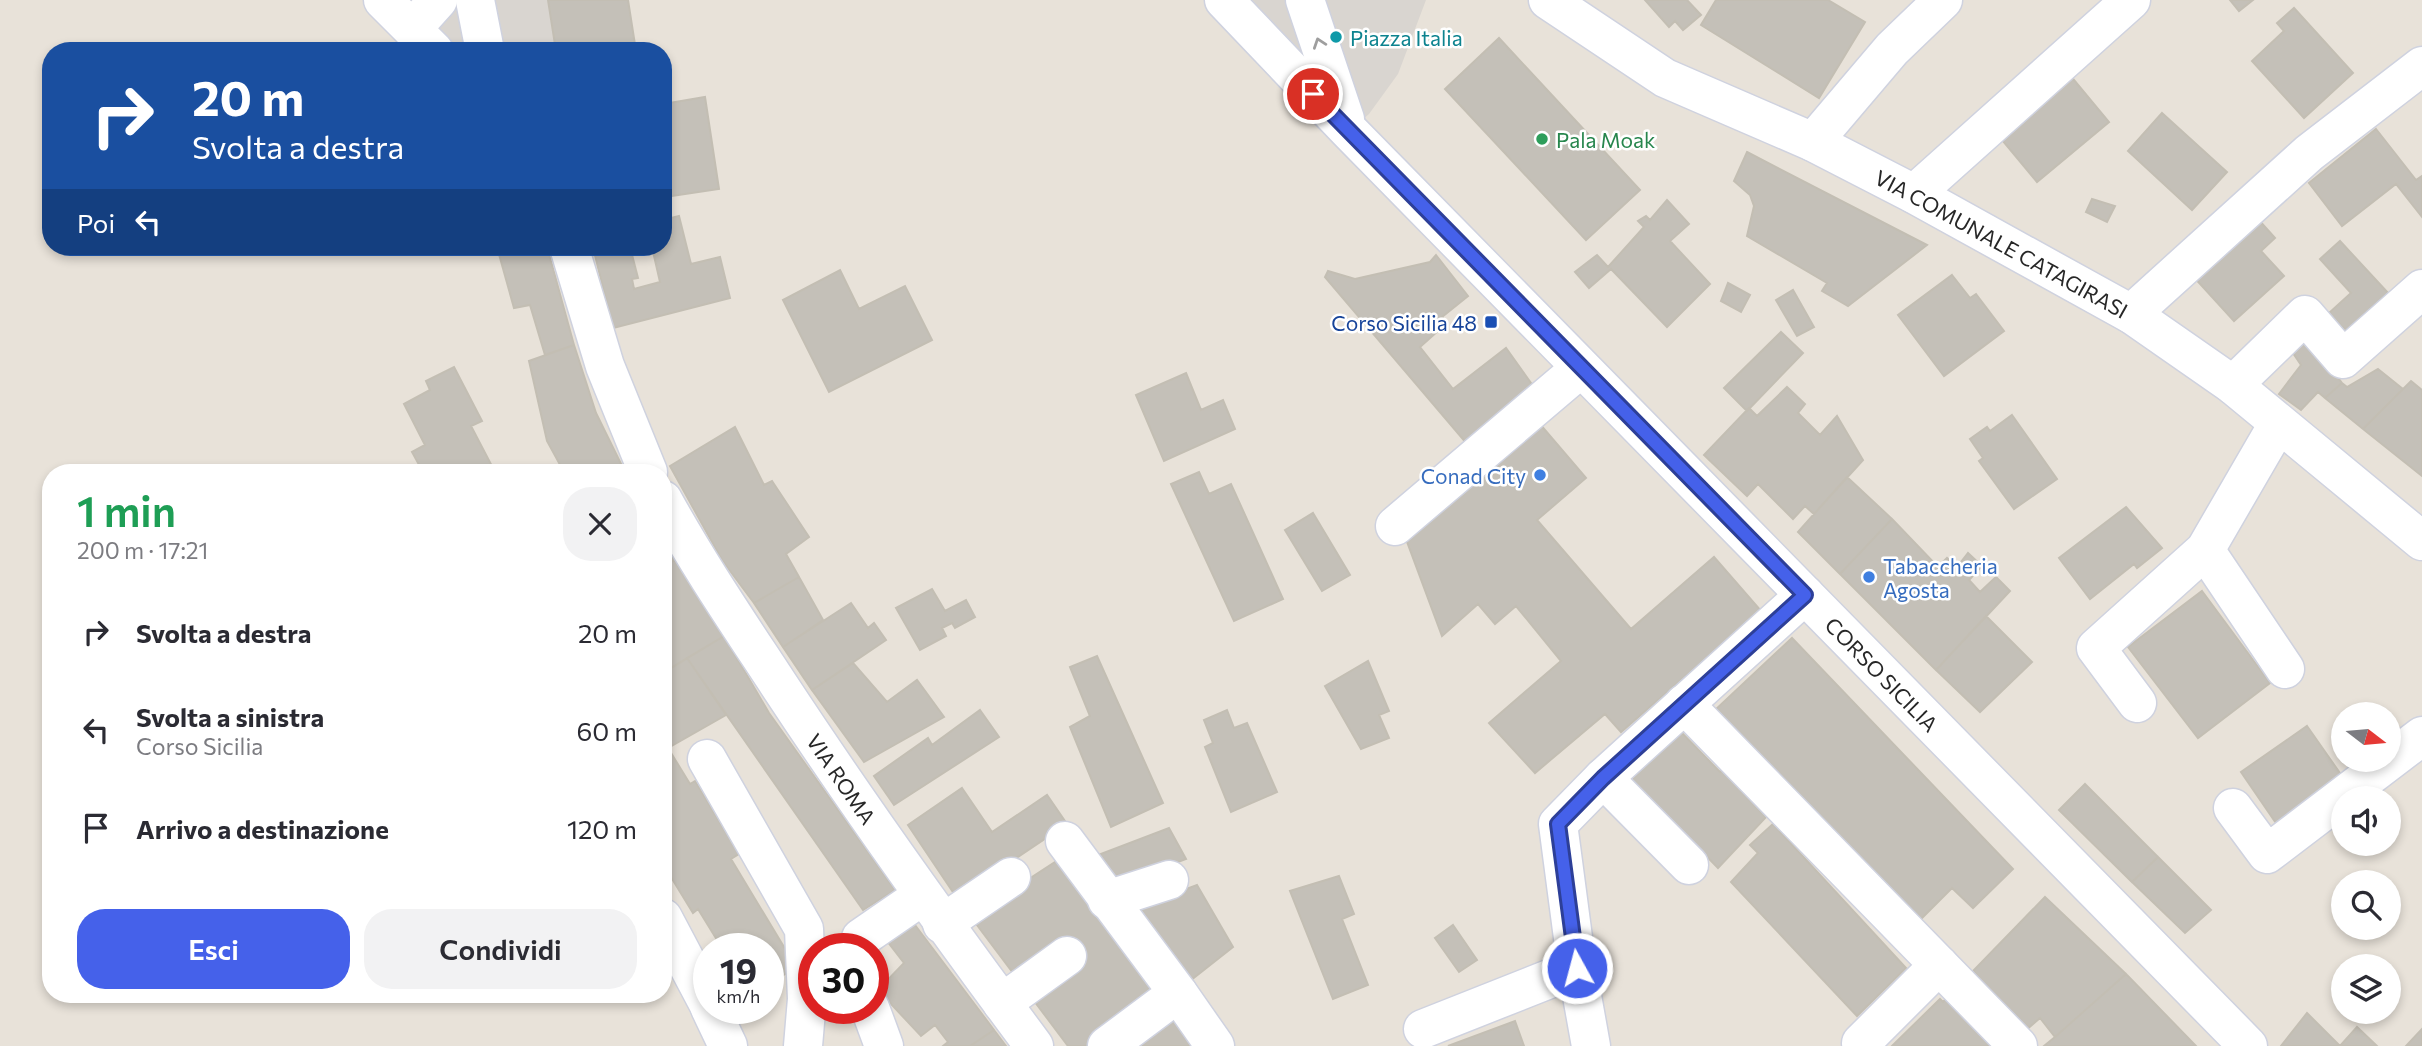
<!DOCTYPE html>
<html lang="it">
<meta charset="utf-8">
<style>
body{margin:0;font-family:Commissioner,sans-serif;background:#f2f2f3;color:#2b2b33;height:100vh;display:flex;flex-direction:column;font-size:26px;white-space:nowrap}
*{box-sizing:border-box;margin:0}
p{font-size:23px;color:#7c7c81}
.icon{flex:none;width:38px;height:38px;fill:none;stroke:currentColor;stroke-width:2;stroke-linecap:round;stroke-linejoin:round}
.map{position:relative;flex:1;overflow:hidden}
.sheet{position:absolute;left:42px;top:464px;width:630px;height:539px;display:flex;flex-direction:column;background:#fff;border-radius:28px;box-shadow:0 4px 10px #0003}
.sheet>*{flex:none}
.hud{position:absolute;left:42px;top:42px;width:630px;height:214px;border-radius:28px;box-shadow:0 4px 10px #0003;background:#1a4fa0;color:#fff;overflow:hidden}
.needle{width:46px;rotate:106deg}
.fabs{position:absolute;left:2331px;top:702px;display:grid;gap:14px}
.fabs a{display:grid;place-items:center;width:70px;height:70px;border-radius:50%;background:#fff;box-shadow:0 4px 10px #0003;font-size:35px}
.speed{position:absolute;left:693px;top:933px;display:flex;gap:14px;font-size:35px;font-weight:700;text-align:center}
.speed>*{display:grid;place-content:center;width:91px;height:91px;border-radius:50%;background:#fff;box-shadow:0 4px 10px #0003;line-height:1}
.speed small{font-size:18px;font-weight:400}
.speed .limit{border:10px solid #d22;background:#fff;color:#111}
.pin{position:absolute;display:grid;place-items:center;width:60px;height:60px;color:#fff;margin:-30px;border:4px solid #fff;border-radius:50%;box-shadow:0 2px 7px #0007}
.me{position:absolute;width:77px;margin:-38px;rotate:353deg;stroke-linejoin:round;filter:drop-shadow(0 0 5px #0008)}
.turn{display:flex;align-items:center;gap:24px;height:147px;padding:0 35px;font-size:32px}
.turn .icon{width:91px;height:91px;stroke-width:2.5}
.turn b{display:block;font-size:49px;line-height:60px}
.then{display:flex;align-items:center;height:66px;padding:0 35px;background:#0003;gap:14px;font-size:26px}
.round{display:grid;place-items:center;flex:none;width:74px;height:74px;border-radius:28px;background:#f2f2f3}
.head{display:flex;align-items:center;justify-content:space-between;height:119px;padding:0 35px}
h1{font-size:42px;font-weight:600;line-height:52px;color:#1e9e55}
.primary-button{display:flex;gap:14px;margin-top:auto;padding:14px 35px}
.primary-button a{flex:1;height:80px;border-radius:28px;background:#4561ea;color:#fff;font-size:28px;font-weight:600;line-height:80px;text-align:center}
.primary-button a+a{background:#f2f2f3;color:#2b2b33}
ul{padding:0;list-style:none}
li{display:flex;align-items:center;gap:21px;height:98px;padding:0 35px}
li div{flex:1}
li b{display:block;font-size:26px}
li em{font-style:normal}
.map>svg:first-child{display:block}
</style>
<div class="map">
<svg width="2422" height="1046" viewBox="0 0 2422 1046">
<rect width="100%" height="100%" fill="#e8e2d9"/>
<path fill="#d9d5d0" d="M 383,0 L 548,0 L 556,51 L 434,51 Z
M 1224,0 L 1426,0 L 1398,74 L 1369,114 L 1349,131 Z"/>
<path fill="#c4c0b8" stroke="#c3beb3" stroke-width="2" d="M 548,0 L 628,0 L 636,51 L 556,51 Z
M 1645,0 L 1687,0 L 1701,15 L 1683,30 L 1675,21 L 1669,27 Z
M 1716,0 L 1828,0 L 1865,22 L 1819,98 L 1701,25 Z
M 2230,0 L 2253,0 L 2239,11 Z
M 2294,8 L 2353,73 L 2304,118 L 2252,61 L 2284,31 L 2277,23 Z
M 1499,38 L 1640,190 L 1586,240 L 1445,89 Z
M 2069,74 L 2109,122 L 2037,182 L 1997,134 Z
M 705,97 L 719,189 L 671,196 L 668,176 L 663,177 L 663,104 Z
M 2162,113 L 2227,172 L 2192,210 L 2128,151 Z
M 2376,129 L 2416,180 L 2422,176 L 2422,217 L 2396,184 L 2342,226 L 2309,183 Z
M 1747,152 L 1927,245 L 1848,306 L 1822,291 L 1827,283 L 1747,236 L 1754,206 L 1750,195 L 1734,181 Z
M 2092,199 L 2115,206 L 2107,222 L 2086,212 Z
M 1667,200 L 1689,224 L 1670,241 L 1710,284 L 1667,327 L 1611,269 L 1589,288 L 1575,272 L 1597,255 L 1608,267 L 1644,227 L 1638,221 L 1646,216 L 1650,220 Z
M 679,216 L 691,264 L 720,257 L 730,298 L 613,328 L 593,247 L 630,247 L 638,278 L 632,279 L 634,289 L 660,282 L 652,247 L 663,247 L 663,220 Z
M 2257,218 L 2275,238 L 2261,251 L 2284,276 L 2234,321 L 2192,275 Z
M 2340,241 L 2389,294 L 2347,332 L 2329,313 L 2351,293 L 2320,259 Z
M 497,247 L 547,247 L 574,345 L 545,355 L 530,305 L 514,308 Z
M 1436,255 L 1468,296 L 1442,317 L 1447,323 L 1420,347 L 1453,389 L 1506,348 L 1536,390 L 1468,445 L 1325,277 L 1328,271 L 1355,279 L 1430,262 Z
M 840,270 L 859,309 L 905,286 L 932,340 L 829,392 L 783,300 Z
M 1952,275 L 1970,298 L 1976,294 L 2004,331 L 1944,376 L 1898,315 Z
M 1728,283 L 1750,295 L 1741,312 L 1721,301 Z
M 1793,290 L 1814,327 L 1797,336 L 1776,300 Z
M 1781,332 L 1803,353 L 1747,411 L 1724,388 Z
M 2305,332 L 2342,383 L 2325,398 L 2318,392 L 2301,410 L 2279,394 L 2301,365 L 2291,350 Z
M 574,345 L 596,413 L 625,472 L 564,472 L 547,441 L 529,361 Z
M 454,367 L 482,421 L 471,426 L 495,472 L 423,472 L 412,452 L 425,445 L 404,404 L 430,390 L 426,381 Z
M 2378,369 L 2403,389 L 2363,429 L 2325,398 L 2342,383 L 2347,387 Z
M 1186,373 L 1201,410 L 1223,400 L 1235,429 L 1164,461 L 1136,395 Z
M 2411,381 L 2422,390 L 2422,476 L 2363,429 Z
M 1787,387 L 1805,404 L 1798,413 L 1820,435 L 1837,416 L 1863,460 L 1814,514 L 1805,506 L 1793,519 L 1758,484 L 1747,496 L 1704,455 L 1749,408 L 1757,416 Z
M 2012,415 L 2057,479 L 2014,509 L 1979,461 L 1983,458 L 1970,439 L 1987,427 L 1990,431 Z
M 1539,423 L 1586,478 L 1537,520 L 1631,629 L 1714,557 L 1761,611 L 1621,732 L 1605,714 L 1535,773 L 1489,723 L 1561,661 L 1516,606 L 1495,624 L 1478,604 L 1442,636 L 1406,539 Z
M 735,427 L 764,485 L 772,481 L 809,537 L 786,554 L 799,577 L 754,603 L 722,560 L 670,466 Z
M 1199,472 L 1209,494 L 1231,484 L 1283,599 L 1234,621 L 1171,484 Z
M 1847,477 L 1892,519 L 1840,574 L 1798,532 Z
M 2126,507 L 2162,548 L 2137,568 L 2134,564 L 2090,599 L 2059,558 Z
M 1313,513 L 1350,575 L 1322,591 L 1285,530 Z
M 1892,519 L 1938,567 L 1947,558 L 1957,567 L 1968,553 L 1982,566 L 1969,580 L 1980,592 L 1996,577 L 2010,591 L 1936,670 L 1840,574 Z
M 663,540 L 675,560 L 663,566 Z
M 675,560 L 724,636 L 663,673 L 663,566 Z
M 799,577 L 823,620 L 783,647 L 754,603 Z
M 932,589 L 945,611 L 966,600 L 975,617 L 955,628 L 952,623 L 942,628 L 946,636 L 920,650 L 896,608 Z
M 2202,591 L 2270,683 L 2198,738 L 2128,647 Z
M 851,603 L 868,628 L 874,623 L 886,640 L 812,690 L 783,647 Z
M 1986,616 L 2032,662 L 1980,712 L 1936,670 Z
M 724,636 L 769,713 L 895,890 L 863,910 L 687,658 Z
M 1792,638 L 2013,869 L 1973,908 L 1952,888 L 1918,922 L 1713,712 Z
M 1097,656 L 1163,803 L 1111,827 L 1070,727 L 1090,716 L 1070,667 Z
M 687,658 L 726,715 L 668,748 L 663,741 L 663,673 Z
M 1368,661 L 1389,711 L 1379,715 L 1389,738 L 1361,749 L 1325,686 Z
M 853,663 L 887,702 L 917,680 L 944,717 L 864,762 L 812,690 Z
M 980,710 L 999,737 L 894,805 L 874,776 L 928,738 L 932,745 Z
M 1227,710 L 1234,728 L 1247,723 L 1277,792 L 1231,812 L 1205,747 L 1213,743 L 1204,720 Z
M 2307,726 L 2342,776 L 2276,823 L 2241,772 Z
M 1680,731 L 1720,772 L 1725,768 L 1744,787 L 1741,791 L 1766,817 L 1718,868 L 1652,800 L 1629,782 Z
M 668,748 L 690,784 L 695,781 L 739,854 L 731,859 L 796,967 L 768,985 L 768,948 L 722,948 L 698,909 L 693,913 L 663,864 L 663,751 Z
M 2085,784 L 2158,857 L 2132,882 L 2059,810 Z
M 962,788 L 992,832 L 1047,795 L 1067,824 L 957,898 L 908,825 Z
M 1773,824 L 1906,968 L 1857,1016 L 1731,882 L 1758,853 L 1750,845 Z
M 1169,828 L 1186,859 L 1114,886 L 1093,857 Z
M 2158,857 L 2211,910 L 2185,933 L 2132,882 Z
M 1061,858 L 1160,993 L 1090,1046 L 1068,1046 L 971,917 Z
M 1339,876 L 1354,914 L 1342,919 L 1368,985 L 1333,999 L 1290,891 Z
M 1197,885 L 1233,947 L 1186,984 L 1133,909 Z
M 2045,897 L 2126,974 L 2055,1037 L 2040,1018 L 2025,1031 L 1973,971 Z
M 912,921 L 994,1030 L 970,1046 L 943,1046 L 948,1042 L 935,1025 L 921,1036 L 878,990 L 904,963 L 884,937 Z
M 1453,925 L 1477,960 L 1459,972 L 1435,938 Z
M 2126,974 L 2196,1046 L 2044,1046 L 2055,1037 Z
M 1947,998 L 1994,1046 L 1892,1046 L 1940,999 L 1943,1002 Z
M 1174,1010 L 1199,1046 L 1128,1046 Z
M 2307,1013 L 2340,1046 L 2357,1027 L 2377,1046 L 2281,1046 Z
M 1515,1021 L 1524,1046 L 1448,1046 Z
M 2422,1029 L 2422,1046 L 2406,1046 Z
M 994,1030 L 1006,1046 L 970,1046 Z"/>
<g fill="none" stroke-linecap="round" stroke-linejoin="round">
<g stroke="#cfd2df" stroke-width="41">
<g id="minor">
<path d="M 383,0 L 434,51"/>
<path d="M 475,0 L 485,51"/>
<path id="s1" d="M 1224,0 L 1349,131 L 2248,1046"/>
<path d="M 1305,0 L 1345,119"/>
<path id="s2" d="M 1548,0 L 1665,78 L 1813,142 L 1914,194 L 2131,314 L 2233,385 L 2422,541"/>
<path d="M 412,29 L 438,0"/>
<path d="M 1813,142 L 1892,49 L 1943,0"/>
<path d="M 1914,194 L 2131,0"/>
<path d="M 569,247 L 605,366 L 648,472"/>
<path d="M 2131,314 L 2309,153 L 2422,66"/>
<path d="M 2233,385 L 2305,315 L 2343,359 L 2422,289"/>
<path id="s3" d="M 663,500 C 698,564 739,624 779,685 C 860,808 946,928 1034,1046"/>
<path d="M 1395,526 L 1581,368"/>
<path d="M 2205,550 L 2285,669"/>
<path d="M 2137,703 L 2096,648 L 2205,550 L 2278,424"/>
<path d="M 1684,704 L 2018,1046"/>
<path d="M 707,759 L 804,929 L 807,999 L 803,1046"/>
<path d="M 1603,778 L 1689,865"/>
<path d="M 2233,808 L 2267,854 L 2422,736"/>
<path d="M 1065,841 L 1178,993 L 1107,1046"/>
<path d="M 1107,900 L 1169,880"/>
<path d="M 663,918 L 709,1005"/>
<path d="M 942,924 L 1011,877"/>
<path d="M 858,948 L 861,938 L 922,896"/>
<path d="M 1178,993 L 1215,1046"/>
<path d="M 1002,1003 L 1067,956"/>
<path d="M 710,1008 L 728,1046"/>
<path d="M 870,1008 L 884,1046"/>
<path d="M 1423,1029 L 1577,968"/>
<path d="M 1591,1046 L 1577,968 L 1558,824 L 1603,778 L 1805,595"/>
<path d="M 1864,1046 L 1861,1043 L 1939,965"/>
</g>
</g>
<use href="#minor" stroke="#fff" stroke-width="38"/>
</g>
<defs><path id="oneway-chevron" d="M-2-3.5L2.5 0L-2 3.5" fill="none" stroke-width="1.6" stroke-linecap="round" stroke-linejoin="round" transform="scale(1.75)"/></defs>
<use stroke="#9e9e9e" href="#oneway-chevron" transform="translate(1319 43) rotate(-109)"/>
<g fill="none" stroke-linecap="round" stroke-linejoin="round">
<g stroke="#2d3f98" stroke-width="18">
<path id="route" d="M 1313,94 L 1805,595 L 1603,778 L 1558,824 L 1577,968"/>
</g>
<use href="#route" stroke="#4561ea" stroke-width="12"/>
</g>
<circle fill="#0f9aa8" stroke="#fff" stroke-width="2.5" cx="1336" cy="37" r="7"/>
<circle fill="#2e9e5b" stroke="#fff" stroke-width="2.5" cx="1542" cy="139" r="7"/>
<rect fill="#1a4fb4" stroke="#fff" stroke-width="2.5" x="1484" y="315" width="14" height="14" rx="3.5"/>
<g fill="#3f7fe0" stroke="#fff" stroke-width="2.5">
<circle cx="1540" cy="475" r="7"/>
<circle cx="1869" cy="577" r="7"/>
</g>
<g text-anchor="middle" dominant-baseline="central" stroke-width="5" stroke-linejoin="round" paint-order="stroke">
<g font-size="21" fill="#0d838f" stroke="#fff" text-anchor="start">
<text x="1350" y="37">Piazza Italia</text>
</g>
<g font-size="21" fill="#27864d" stroke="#fff" text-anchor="start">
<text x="1556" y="139">Pala Moak</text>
</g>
<g font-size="21" fill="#272727" stroke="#fff">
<text stroke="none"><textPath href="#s2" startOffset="516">VIA COMUNALE CATAGIRASI</textPath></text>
<text stroke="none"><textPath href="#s1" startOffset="942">CORSO SICILIA</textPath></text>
<text stroke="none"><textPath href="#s3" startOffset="331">VIA ROMA</textPath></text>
</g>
<g font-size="21" fill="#164399" stroke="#fff" text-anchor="end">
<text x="1477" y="322">Corso Sicilia 48</text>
</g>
<g font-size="21" fill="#366cbe" stroke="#fff" text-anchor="end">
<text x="1526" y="475">Conad City</text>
<text x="1883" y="565" text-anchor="start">Tabaccheria<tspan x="1883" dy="24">Agosta</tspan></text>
</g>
</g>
</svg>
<div class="fabs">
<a><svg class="needle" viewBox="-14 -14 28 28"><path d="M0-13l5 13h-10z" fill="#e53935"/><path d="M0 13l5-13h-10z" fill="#7c7c81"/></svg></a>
<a><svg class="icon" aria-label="sound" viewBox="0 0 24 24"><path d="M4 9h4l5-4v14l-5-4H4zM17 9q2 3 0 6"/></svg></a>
<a><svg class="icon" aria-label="search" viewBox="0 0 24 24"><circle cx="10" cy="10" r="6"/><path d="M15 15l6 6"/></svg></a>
<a><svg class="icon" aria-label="layers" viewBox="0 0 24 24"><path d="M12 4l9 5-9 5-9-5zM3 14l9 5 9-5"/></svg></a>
</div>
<div class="speed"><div>19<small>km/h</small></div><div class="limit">30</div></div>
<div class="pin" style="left:1313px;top:94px;background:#d93025"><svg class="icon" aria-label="arrive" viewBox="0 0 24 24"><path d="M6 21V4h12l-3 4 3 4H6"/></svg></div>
<svg class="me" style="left:1577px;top:968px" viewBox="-20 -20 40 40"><circle r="17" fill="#4561ea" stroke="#fff" stroke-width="3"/><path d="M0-11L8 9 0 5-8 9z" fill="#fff"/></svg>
<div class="hud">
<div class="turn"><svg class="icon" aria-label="right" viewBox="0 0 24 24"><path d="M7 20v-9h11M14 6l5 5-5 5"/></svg><div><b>20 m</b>Svolta a destra</div></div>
<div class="then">Poi<svg class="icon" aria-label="left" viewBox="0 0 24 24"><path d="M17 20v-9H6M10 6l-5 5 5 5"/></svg></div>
</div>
<section class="sheet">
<div class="head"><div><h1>1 min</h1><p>200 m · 17:21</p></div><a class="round"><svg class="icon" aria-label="close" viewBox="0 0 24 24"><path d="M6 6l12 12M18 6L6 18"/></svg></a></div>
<ul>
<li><svg class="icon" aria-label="right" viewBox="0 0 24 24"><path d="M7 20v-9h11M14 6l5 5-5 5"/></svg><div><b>Svolta a destra</b></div><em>20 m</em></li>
<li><svg class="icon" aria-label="left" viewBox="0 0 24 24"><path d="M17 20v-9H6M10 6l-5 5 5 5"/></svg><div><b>Svolta a sinistra</b><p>Corso Sicilia</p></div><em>60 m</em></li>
<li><svg class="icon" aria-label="arrive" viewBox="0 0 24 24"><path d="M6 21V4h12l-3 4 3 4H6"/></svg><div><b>Arrivo a destinazione</b></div><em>120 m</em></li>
</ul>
<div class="primary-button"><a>Esci</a><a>Condividi</a></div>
</section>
</div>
